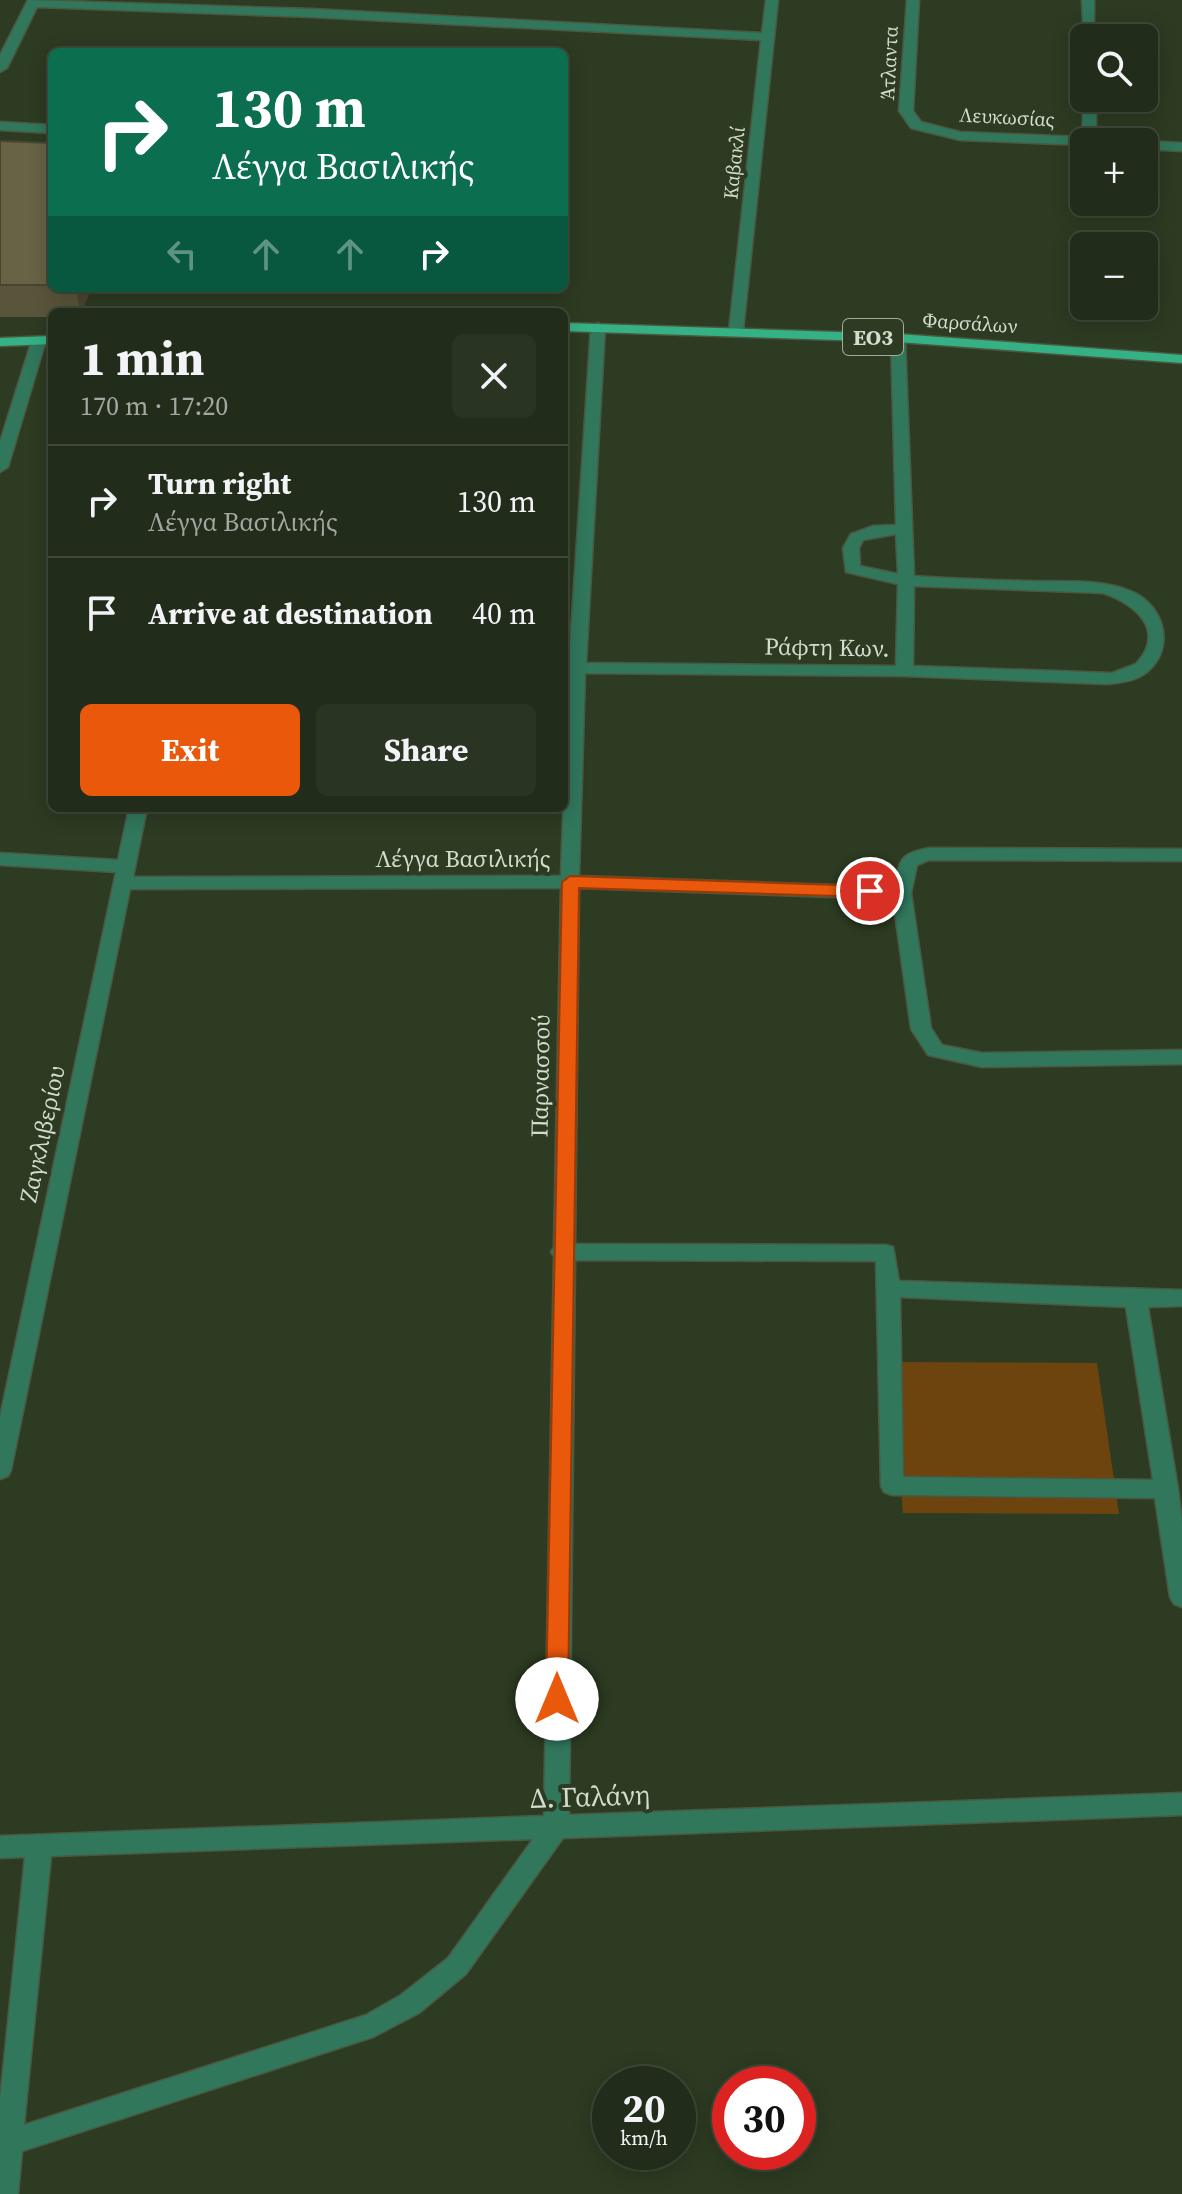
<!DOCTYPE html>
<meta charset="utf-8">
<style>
body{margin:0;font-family:"Source Serif 4",serif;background:#2a3423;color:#f1f3f6;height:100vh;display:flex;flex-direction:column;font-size:30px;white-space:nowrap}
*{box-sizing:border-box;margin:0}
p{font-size:26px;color:#a2a7a2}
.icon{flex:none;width:44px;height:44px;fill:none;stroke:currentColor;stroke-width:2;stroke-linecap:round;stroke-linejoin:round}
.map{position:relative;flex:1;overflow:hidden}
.details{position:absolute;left:48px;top:308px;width:520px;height:504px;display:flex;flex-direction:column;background:#222c1a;border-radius:12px;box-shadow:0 4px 20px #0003,0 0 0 2px #3f4839}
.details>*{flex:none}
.banner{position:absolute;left:48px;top:48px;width:520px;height:244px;border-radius:12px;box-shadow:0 4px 20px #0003,0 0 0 2px #3f4839;background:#0b6e4f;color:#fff;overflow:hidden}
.fabs{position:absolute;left:1070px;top:24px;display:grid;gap:16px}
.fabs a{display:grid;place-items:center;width:88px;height:88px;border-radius:12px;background:#222c1a;box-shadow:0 4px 20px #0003,0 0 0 2px #3f4839;font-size:40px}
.speed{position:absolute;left:592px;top:2066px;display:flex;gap:16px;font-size:40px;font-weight:700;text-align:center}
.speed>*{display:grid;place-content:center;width:104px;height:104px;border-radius:50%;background:#222c1a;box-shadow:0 4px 20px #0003,0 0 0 2px #3f4839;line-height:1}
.speed small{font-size:20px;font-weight:400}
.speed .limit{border:12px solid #d22;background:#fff;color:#111}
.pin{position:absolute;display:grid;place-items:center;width:68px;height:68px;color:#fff;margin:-34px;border:4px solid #fff;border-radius:50%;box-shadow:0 2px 8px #0007}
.me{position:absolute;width:88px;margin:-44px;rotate:0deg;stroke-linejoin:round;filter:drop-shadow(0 0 6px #0008)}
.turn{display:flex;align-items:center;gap:28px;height:168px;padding:0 32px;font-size:36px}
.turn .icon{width:104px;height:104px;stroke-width:2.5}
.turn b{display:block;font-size:56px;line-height:68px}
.lanes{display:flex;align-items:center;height:76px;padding:0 32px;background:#0003;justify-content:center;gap:40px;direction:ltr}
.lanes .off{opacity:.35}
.round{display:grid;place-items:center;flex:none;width:84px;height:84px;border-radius:12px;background:#2a3423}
.headline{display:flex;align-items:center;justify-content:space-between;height:136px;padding:0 32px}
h1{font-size:48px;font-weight:700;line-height:60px}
.action{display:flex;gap:16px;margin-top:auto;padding:16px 32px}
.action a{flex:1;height:92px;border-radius:12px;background:#ea580c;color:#fff;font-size:32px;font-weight:700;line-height:92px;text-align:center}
.action a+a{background:#2a3423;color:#f1f3f6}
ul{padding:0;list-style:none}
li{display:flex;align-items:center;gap:24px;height:112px;padding:0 32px;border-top:2px solid #3f4839}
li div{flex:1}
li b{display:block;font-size:30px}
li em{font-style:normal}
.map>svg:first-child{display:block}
</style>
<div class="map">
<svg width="1182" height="2194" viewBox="0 0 1182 2194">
<rect width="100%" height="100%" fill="#2d3b22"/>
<path fill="#6d440d" d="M 891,1362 L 1097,1363 L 1119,1514 L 903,1513 Z"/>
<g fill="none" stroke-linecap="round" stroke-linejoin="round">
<g stroke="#4b5841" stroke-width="3">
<path id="minor" d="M 28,0 L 312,9 L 762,33 L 766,0 L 778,0 L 743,331 L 736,335 L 729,331 L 761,40 L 312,17 L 37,7 L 7,68 L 0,72 L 0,55 Z
M 907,0 L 919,0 L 913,111 L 921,122 L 960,132 L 1082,137 L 1084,96 L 1096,98 L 1096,138 L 1104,142 L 1084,142 L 1084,145 L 960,140 L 911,128 L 899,111 Z
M 1082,0 L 1094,0 L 1094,38 L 1084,38 L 1084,41 Z
M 0,122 L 52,125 L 52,133 L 0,130 Z
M 1144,141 L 1182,143 L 1182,151 L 1144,149 L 1144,142 L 1140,142 Z
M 598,323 L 605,327 L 586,663 L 896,666 L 898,584 L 846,572 L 843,548 L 851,534 L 873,526 L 896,525 L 891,338 L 898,334 L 905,338 L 914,576 C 953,579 992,580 1030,581 C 1065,582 1101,578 1133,592 C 1164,606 1176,648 1147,672 C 1137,681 1120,683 1107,684 L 904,676 L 585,673 L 579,876 L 894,887 C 900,858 900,854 929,848 L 1182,849 L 1182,861 L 929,860 L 917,865 L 911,893 L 931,1028 L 942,1045 L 982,1053 L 1182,1050 L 1182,1064 L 982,1067 L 928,1055 L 911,1029 L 893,899 L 579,888 L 575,1244 L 886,1245 L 893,1247 L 899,1281 L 1182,1290 L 1182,1306 L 1148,1307 L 1178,1489 L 1182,1523 L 1182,1607 L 1174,1604 L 1170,1597 L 1155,1498 L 892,1495 L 884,1492 L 881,1486 L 876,1261 L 575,1260 L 569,1815 L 1182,1793 L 1182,1815 L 563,1838 L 466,1974 L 419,2013 L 373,2037 L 22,2151 L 18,2194 L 0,2194 L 0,2100 L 25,1857 L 0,1858 L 0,1836 L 544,1816 L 554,1256 L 551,1252 L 554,1247 L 561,888 L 130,889 L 11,1470 L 8,1476 L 0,1479 L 0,1417 L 116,872 L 0,865 L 0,853 L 118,860 L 129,808 L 147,808 L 133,877 L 561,876 L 568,673 L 564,673 L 564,663 L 569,663 L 591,327 ZM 896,534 L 898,574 L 860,566 L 859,548 L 863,540 ZM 914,586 L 1103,593 C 1135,604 1167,630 1136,664 L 1112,673 L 913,666 ZM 900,1297 L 1126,1307 L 1153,1480 L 903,1477 ZM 533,1839 L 448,1958 L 401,1995 L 366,2015 L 24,2125 L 51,1856 Z
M 39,336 L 46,340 L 8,467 L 0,472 L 0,442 L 32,340 Z"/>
</g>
<g stroke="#4b5841" stroke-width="3">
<path id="major" d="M 564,323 L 898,334 L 1182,355 L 1182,363 L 898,342 L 564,331 Z
M 52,336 L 52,344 L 0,346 L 0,338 Z"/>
</g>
<use href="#minor" fill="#30775c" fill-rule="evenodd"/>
<use href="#major" fill="#35b285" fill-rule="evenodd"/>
</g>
<path fill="#59553b" d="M 0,141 L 52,143 L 52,288 L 91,288 L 82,312 L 52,312 L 52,317 L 0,317 Z"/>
<path fill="#494530" d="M 76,288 L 91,288 L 82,312 L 80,312 Z"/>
<path fill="#686345" stroke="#494530" stroke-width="2" d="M 0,141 L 52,143 L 52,285 L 0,285 Z"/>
<path fill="#ea580c" stroke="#983908" stroke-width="2" d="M 570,876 L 870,886 L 879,891 L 870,897 L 579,888 L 568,1699 L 565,1706 L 557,1709 L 550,1706 L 546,1699 L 562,882 Z"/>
<g text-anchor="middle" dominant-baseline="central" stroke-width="8" stroke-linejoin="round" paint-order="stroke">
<g font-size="20" fill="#d3dccd" stroke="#2d3b22">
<text transform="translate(889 63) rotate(-87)">Άτλαντα</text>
<text transform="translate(1007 117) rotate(3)">Λευκωσίας</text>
<text transform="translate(734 163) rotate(-84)">Καβακλί</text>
<text transform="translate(970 323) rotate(4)">Φαρσάλων</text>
</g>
<rect fill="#2d3b22" stroke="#a1ac9a" stroke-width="2" x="843" y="319" width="60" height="36" rx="6"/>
<g font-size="22" font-weight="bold" fill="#d3dccd">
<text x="873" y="337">ΕΟ3</text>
</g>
<g font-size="24" fill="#d3dccd" stroke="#2d3b22">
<text transform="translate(827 647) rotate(1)">Ράφτη Κων.</text>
<text x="463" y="858">Λέγγα Βασιλικής</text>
<text transform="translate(540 1076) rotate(-89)">Παρνασσού</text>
<text transform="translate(42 1134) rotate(-78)">Ζαγκλιβερίου</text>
</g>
<g font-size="28" fill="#d3dccd" stroke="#2d3b22">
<text transform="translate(590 1796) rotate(-2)">Δ. Γαλάνη</text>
</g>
</g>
</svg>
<div class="fabs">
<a><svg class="icon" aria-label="search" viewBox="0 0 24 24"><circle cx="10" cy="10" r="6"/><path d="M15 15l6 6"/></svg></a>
<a>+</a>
<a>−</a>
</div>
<div class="speed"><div>20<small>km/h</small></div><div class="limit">30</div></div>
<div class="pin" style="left:870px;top:891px;background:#d93025"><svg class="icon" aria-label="arrive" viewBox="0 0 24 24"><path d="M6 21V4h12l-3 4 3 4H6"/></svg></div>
<svg class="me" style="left:557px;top:1699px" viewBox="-20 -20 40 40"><circle r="19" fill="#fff"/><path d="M0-13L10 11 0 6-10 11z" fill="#ea580c"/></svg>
<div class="banner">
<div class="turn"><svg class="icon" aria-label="right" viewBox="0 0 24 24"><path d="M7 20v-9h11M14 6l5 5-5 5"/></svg><div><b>130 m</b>Λέγγα Βασιλικής</div></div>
<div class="lanes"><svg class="icon off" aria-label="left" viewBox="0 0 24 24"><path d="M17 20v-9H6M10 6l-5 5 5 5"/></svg><svg class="icon off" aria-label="ahead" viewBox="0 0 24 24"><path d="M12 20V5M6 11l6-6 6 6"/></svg><svg class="icon off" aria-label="ahead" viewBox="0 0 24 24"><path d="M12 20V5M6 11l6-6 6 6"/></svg><svg class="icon" aria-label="right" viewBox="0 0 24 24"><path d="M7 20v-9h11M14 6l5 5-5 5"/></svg></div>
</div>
<section class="details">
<div class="headline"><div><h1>1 min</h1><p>170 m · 17:20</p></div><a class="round"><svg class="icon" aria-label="close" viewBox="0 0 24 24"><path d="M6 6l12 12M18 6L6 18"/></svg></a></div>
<ul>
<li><svg class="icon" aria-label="right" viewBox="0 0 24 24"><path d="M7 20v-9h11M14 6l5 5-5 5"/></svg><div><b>Turn right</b><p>Λέγγα Βασιλικής</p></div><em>130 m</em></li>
<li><svg class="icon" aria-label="arrive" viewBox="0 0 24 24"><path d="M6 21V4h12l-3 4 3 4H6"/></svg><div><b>Arrive at destination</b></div><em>40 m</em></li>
</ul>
<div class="action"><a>Exit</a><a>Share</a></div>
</section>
</div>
